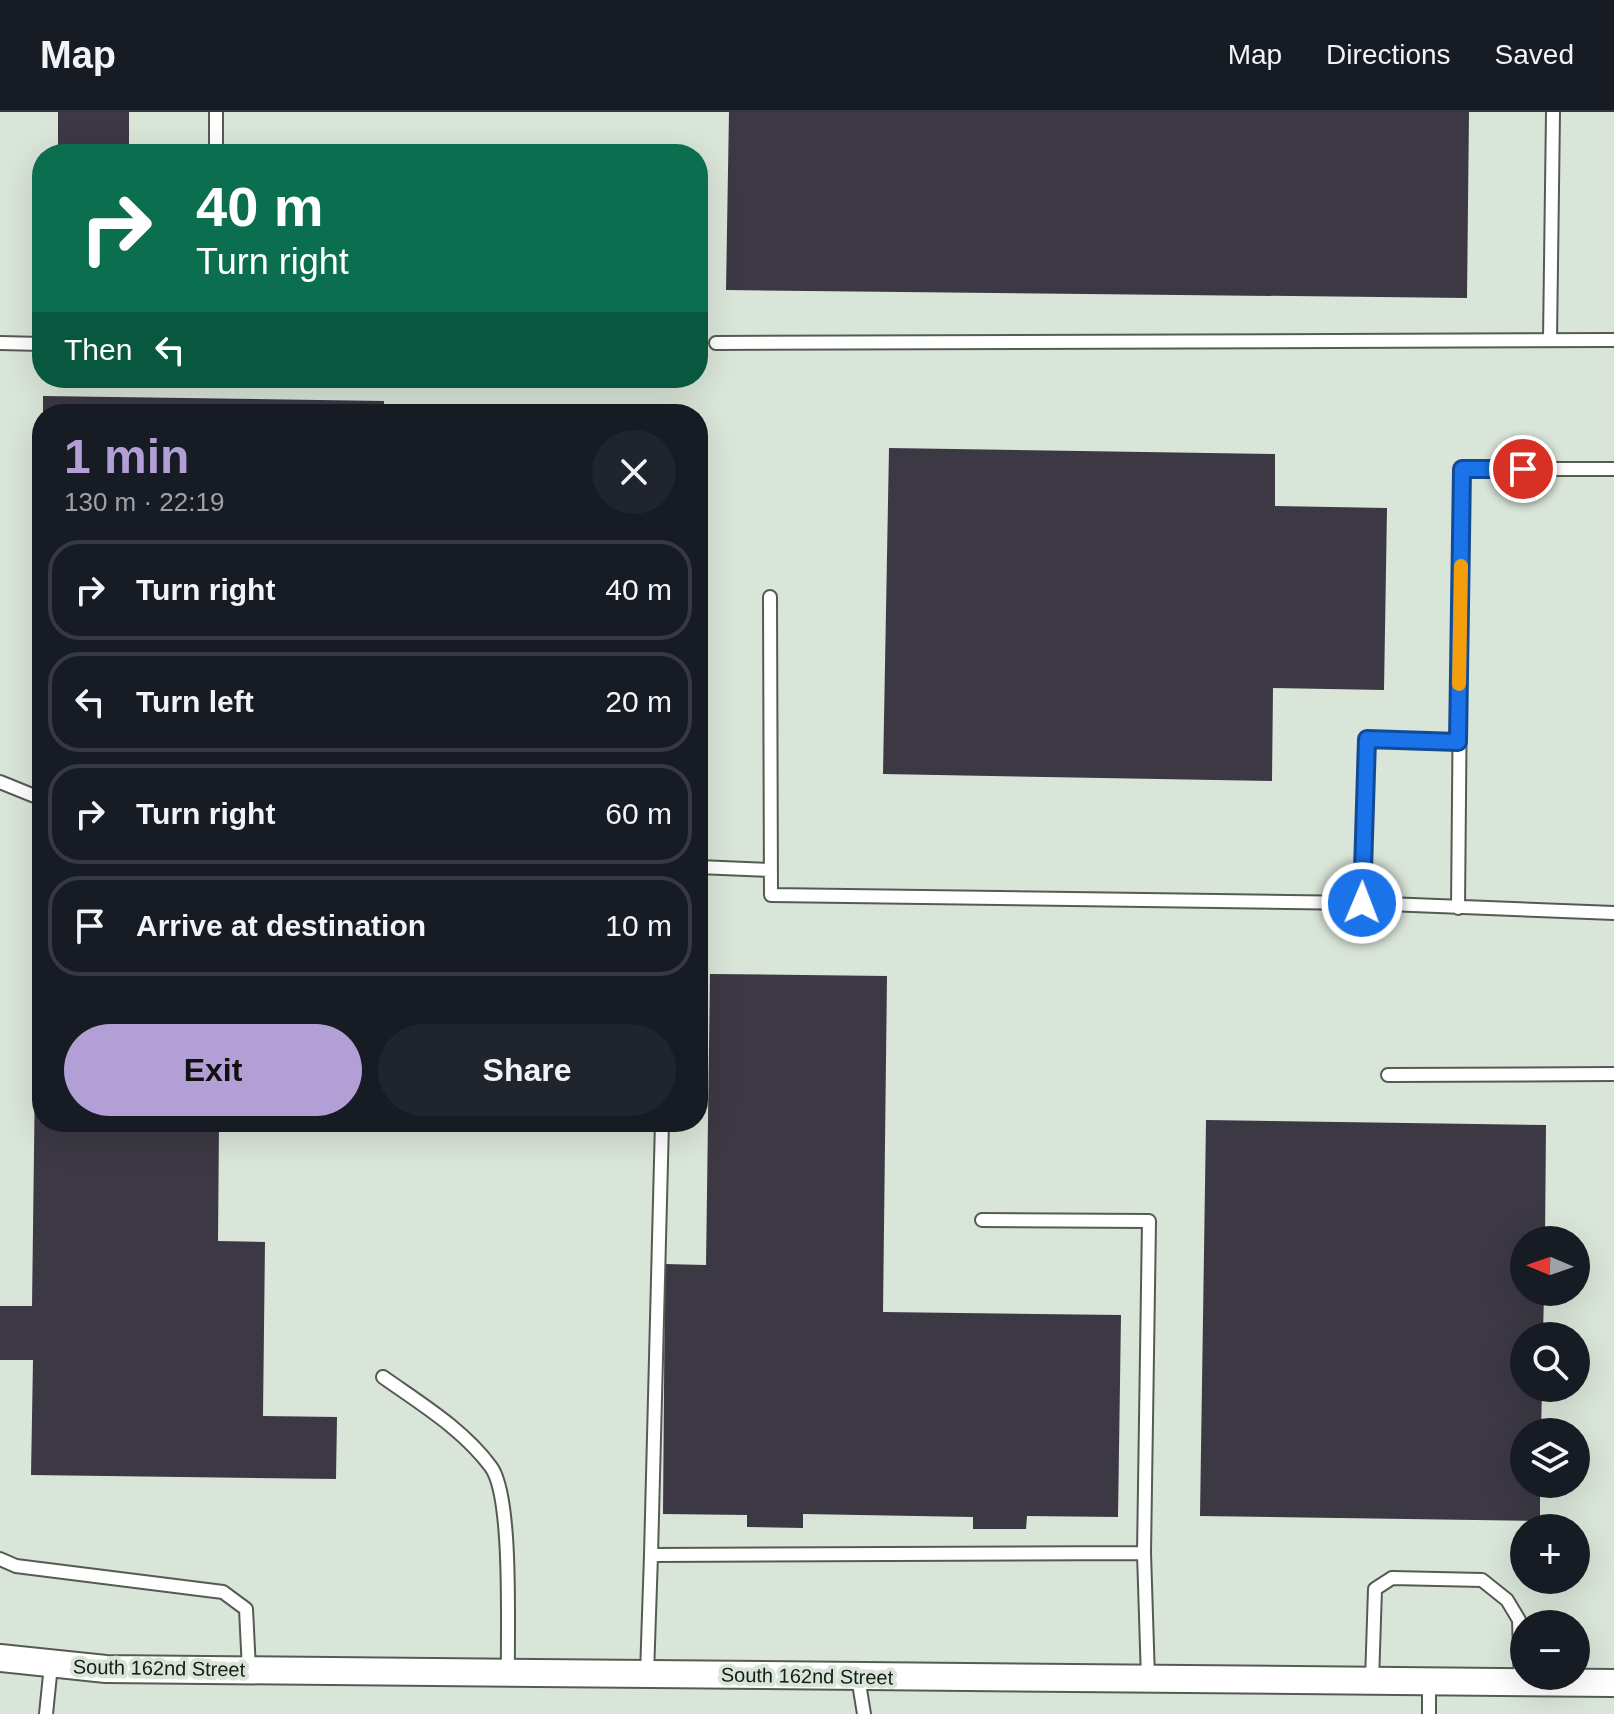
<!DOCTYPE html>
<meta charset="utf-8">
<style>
body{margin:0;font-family:Helvetica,sans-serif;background:#20242c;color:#f1f3f6;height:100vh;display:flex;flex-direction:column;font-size:30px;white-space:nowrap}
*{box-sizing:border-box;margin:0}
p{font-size:26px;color:#9ea1a6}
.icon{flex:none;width:44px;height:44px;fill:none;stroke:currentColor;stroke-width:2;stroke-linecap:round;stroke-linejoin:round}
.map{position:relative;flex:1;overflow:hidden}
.sheet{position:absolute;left:32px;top:292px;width:676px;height:728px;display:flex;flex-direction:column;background:#171b24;border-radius:32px;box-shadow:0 8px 32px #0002}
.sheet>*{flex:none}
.banner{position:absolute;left:32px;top:32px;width:676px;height:244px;border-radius:32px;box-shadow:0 8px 32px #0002;background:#0b6e4f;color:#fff;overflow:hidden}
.needle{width:52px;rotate:272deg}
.fabs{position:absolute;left:1510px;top:1114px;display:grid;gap:16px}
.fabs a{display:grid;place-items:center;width:80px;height:80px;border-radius:50%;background:#171b24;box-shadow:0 8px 32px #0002;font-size:40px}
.pin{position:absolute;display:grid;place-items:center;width:68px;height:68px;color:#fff;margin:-34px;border:4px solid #fff;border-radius:50%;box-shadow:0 2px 8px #0007}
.me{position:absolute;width:88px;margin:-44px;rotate:1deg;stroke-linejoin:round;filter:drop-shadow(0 0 6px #0008)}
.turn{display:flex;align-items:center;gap:28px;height:168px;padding:0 32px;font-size:36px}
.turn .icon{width:104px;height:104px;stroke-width:2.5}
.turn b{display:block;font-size:56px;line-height:68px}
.then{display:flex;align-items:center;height:76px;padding:0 32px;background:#0003;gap:16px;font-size:30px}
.round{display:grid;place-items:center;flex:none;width:84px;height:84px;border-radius:42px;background:#20242c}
.summary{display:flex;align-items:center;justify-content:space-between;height:136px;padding:0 32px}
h1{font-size:48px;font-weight:600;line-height:60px;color:#b29fd6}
.primary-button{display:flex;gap:16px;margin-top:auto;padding:16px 32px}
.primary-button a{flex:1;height:92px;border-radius:48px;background:#b29fd6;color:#111;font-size:32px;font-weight:600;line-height:92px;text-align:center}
.primary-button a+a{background:#20242c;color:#f1f3f6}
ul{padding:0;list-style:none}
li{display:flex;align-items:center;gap:24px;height:100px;margin:0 16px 12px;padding:0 16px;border:4px solid #363941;border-radius:32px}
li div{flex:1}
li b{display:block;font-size:30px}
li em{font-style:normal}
header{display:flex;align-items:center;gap:48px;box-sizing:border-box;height:112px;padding:0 40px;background:#171b24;border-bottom:2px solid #363941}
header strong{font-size:38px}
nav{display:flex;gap:44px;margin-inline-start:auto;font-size:28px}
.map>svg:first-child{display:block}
</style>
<header>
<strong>Map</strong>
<nav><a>Map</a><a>Directions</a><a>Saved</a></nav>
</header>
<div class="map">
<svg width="1614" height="1602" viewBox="0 0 1614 1602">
<rect width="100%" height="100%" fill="#dae5d9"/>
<path fill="#3c3944" d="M 58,0 L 129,0 L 129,42 L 58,42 Z
M 729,0 L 1469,0 L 1467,186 L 726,178 Z
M 43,284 L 384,289 L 384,302 L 43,302 Z
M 889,336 L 1275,342 L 1275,394 L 1387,396 L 1384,578 L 1273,576 L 1272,669 L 883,662 Z
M 710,862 L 887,864 L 883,1200 L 1121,1203 L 1118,1405 L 1027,1404 L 1026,1417 L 973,1417 L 973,1405 L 803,1402 L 803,1416 L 747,1415 L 747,1403 L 663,1402 L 665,1152 L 706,1153 Z
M 35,963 L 42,963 L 42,1010 L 219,1010 L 218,1129 L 265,1130 L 263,1304 L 337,1305 L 336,1367 L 31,1363 L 33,1248 L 0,1248 L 0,1194 L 32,1194 Z
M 1206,1008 L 1546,1013 L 1545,1128 L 1524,1128 L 1524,1180 L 1544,1180 L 1543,1224 L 1524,1224 L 1524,1276 L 1542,1276 L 1541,1320 L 1524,1320 L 1524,1372 L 1540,1372 L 1540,1409 L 1200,1404 Z"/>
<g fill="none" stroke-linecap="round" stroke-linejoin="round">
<g stroke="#545c52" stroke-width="16">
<path id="lane" d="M 216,42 L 216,0
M 1550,228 L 1553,0
M 0,231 L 42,232
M 716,231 L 1614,228
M 770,485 L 771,783 L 1362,791 L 1614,801
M 0,670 L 42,687
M 698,755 L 771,758
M 1362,791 L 1367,627 L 1458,630
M 1458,796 L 1462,357 L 1614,357
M 1388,963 L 1614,962
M 982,1108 L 1149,1109 L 1144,1441 L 1148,1567
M 383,1265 C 421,1292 463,1317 491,1355 C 513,1385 507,1519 508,1561
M 651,1443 L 662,1010
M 0,1447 L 16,1454 L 223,1480 L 246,1497 L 249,1558
M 647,1562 L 651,1443 L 1144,1441
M 858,1565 L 864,1602
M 1372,1569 L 1375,1477 L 1392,1466 L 1482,1468 L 1507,1488 L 1519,1508 L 1521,1571
M 46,1602 L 51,1553
M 1429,1602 L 1429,1570"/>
</g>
<g stroke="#545c52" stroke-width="30">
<path id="street" d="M 0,1546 L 106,1557 L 1614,1571"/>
</g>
<use href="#lane" stroke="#fff" stroke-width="12"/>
<use href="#street" stroke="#fff" stroke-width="26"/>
</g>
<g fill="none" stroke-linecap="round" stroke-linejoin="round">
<g stroke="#114b97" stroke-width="20">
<path id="route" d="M 1362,791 L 1367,627 L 1458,630 L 1462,357 L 1523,357"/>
</g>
<use href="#route" stroke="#1a73e8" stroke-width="14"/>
<path stroke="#f59e0b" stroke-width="14" d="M 1459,572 L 1461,454"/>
</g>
<g text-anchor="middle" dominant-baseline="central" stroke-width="8" stroke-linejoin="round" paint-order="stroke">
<g font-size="20" fill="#181c18" stroke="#dae5d9">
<text transform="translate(159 1556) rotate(1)">South 162nd Street</text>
<text transform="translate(807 1564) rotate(1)">South 162nd Street</text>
</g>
</g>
</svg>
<div class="fabs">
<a><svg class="needle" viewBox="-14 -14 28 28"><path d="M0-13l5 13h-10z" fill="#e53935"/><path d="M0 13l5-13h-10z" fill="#9ea1a6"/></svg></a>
<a><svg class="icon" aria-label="search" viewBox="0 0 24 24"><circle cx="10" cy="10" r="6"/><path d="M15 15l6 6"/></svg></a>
<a><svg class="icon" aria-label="layers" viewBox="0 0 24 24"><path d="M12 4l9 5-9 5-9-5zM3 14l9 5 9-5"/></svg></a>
<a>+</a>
<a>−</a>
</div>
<div class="pin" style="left:1523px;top:357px;background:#d93025"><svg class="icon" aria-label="arrive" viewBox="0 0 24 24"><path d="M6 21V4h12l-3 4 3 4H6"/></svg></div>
<svg class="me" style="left:1362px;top:791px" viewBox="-20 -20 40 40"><circle r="17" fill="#1a73e8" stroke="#fff" stroke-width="3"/><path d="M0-11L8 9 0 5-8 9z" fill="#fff"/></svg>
<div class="banner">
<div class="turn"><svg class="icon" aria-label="right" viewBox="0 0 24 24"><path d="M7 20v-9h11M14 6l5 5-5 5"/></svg><div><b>40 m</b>Turn right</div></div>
<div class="then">Then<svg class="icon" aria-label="left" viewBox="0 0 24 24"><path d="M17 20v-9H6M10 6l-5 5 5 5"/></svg></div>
</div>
<section class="sheet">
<div class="summary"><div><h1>1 min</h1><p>130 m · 22:19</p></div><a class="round"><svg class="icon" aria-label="close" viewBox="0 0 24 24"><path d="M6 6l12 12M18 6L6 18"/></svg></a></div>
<ul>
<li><svg class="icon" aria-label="right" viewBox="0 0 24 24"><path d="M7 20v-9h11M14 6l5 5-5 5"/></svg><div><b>Turn right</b></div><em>40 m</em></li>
<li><svg class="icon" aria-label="left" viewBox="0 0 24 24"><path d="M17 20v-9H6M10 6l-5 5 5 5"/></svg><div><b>Turn left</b></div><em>20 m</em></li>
<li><svg class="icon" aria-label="right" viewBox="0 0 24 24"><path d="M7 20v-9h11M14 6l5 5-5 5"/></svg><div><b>Turn right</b></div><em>60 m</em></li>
<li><svg class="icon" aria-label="arrive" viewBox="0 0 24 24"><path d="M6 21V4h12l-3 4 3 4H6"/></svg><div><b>Arrive at destination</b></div><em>10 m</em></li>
</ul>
<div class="primary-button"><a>Exit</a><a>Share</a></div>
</section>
</div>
